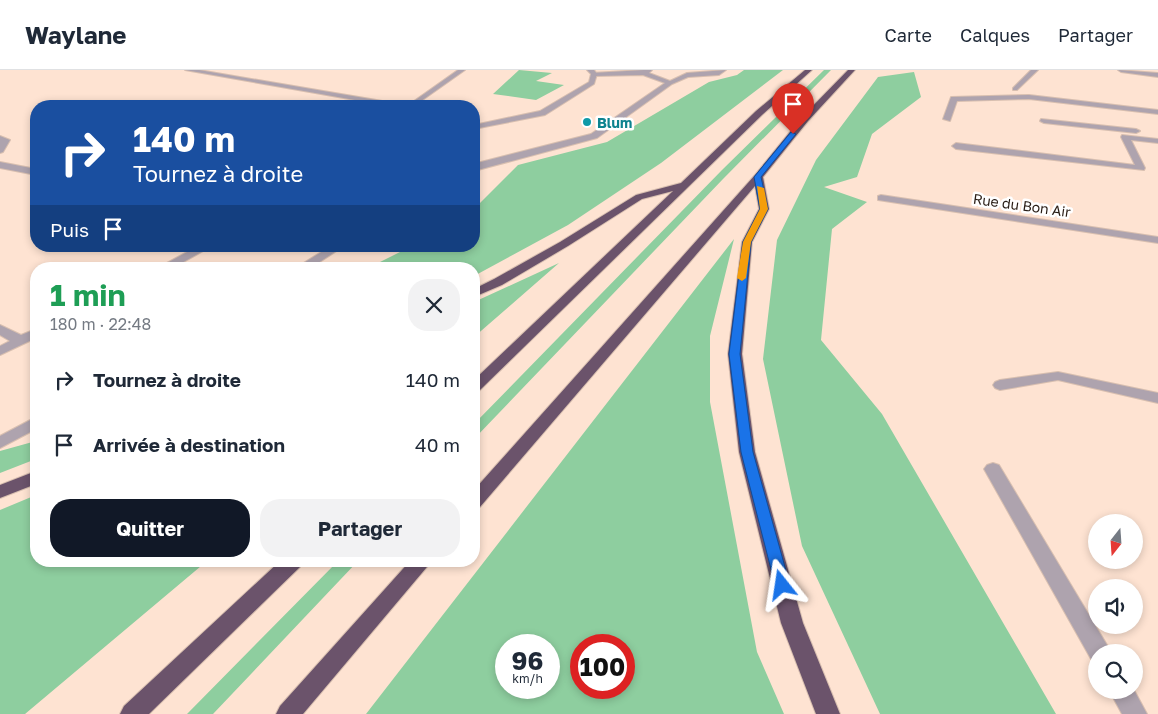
<!DOCTYPE html>
<html lang="fr">
<meta charset="utf-8">
<style>
body{margin:0;font-family:"Golos Text",sans-serif;background:#f2f2f3;color:#1f2937;height:100vh;display:flex;flex-direction:column;font-size:19px;white-space:nowrap}
*{box-sizing:border-box;margin:0}
p{font-size:16px;color:#747a83}
.icon{flex:none;width:28px;height:28px;fill:none;stroke:currentColor;stroke-width:2;stroke-linecap:round;stroke-linejoin:round}
.map{position:relative;flex:1;overflow:hidden}
.details{position:absolute;left:30px;top:192px;width:450px;height:305px;display:flex;flex-direction:column;background:#fff;border-radius:20px;box-shadow:0 2px 8px #0003}
.details>*{flex:none}
.banner{position:absolute;left:30px;top:30px;width:450px;height:152px;border-radius:20px;box-shadow:0 2px 8px #0003;background:#1a4fa0;color:#fff;overflow:hidden}
.needle{width:32px;rotate:197deg}
.tools{position:absolute;left:1088px;top:444px;display:grid;gap:10px}
.tools a{display:grid;place-items:center;width:55px;height:55px;border-radius:50%;background:#fff;box-shadow:0 2px 8px #0003;font-size:25px}
.speed{position:absolute;left:495px;top:564px;display:flex;gap:10px;font-size:25px;font-weight:700;text-align:center}
.speed>*{display:grid;place-content:center;width:65px;height:65px;border-radius:50%;background:#fff;box-shadow:0 2px 8px #0003;line-height:1}
.speed small{font-size:12px;font-weight:400}
.speed .limit{border:8px solid #d22;background:#fff;color:#111}
.pin{position:absolute;display:grid;place-items:center;width:42px;height:42px;color:#fff;margin:-51px -21px;border-radius:50% 50% 50% 0;rotate:-45deg;box-shadow:0 0 5px #0007}
.pin .icon{rotate:45deg}
.me{position:absolute;width:55px;margin:-28px;rotate:345deg;stroke-linejoin:round;filter:drop-shadow(0 0 4px #0008)}
.turn{display:flex;align-items:center;gap:18px;height:105px;padding:0 20px;font-size:22px}
.turn .icon{width:65px;height:65px;stroke-width:2.5}
.turn b{display:block;font-size:35px;line-height:42px}
.then{display:flex;align-items:center;height:48px;padding:0 20px;background:#0003;gap:10px;font-size:19px}
.round{display:grid;place-items:center;flex:none;width:52px;height:52px;border-radius:20px;background:#f2f2f3}
.summary{display:flex;align-items:center;justify-content:space-between;height:85px;padding:0 20px}
h1{font-size:30px;font-weight:700;line-height:38px;color:#1e9e55}
.button{display:flex;gap:10px;margin-top:auto;padding:10px 20px}
.button a{flex:1;height:58px;border-radius:20px;background:#111827;color:#fff;font-size:20px;font-weight:700;line-height:58px;text-align:center}
.button a+a{background:#f2f2f3;color:#1f2937}
ul{padding:0;list-style:none}
li{display:flex;align-items:center;gap:15px;height:65px;padding:0 20px}
li div{flex:1}
li b{display:block;font-size:19px}
li em{font-style:normal}
header{display:flex;align-items:center;gap:30px;box-sizing:border-box;height:70px;padding:0 25px;background:#fff;border-bottom:1px solid #e0e1e3}
header strong{font-size:24px}
nav{display:flex;gap:28px;margin-inline-start:auto;font-size:18px}
.map>svg:first-child{display:block}
</style>
<header>
<strong>Waylane</strong>
<nav><a>Carte</a><a>Calques</a><a>Partager</a></nav>
</header>
<div class="map">
<svg width="1158" height="644" viewBox="0 0 1158 644">
<rect width="100%" height="100%" fill="#fee3d2"/>
<path fill="#8ece9f" fill-rule="evenodd" d="M 519,0 L 552,3 L 536,11 L 564,15 L 536,30 L 493,24 Z
M 744,0 L 783,0 L 661,93 L 568,155 L 474,206 L 474,199 L 366,199 L 412,176 L 474,176 L 474,139 L 518,95 L 607,72 L 709,12 L 737,5 Z
M 824,0 L 831,0 L 723,109 L 474,369 L 474,354 L 722,100 Z
M 914,2 L 921,27 L 872,64 L 857,107 L 824,117 L 867,132 L 832,159 L 821,270 L 882,344 L 1056,644 L 880,644 L 802,476 L 763,289 L 777,170 L 816,90 L 878,7 Z
M 734,169 L 710,266 L 710,332 L 757,582 L 784,644 L 366,644 ZM 506,575 L 549,575 L 549,618 L 506,618 ZM 581,575 L 624,575 L 624,618 L 581,618 Z
M 559,193 L 474,267 L 474,232 Z
M 36,371 L 36,389 L 0,403 L 0,381 Z
M 36,425 L 36,491 L 207,491 L 25,644 L 0,644 L 0,440 Z
M 338,491 L 358,491 L 213,644 L 187,644 Z"/>
<g fill="none" stroke-linecap="round" stroke-linejoin="round">
<g stroke="#d8bfb0" stroke-width="2">
<path id="lane" d="M 644,0 L 652,0 L 649,3 L 670,11 L 687,3 L 726,0 L 719,5 L 688,7 L 672,14 L 597,68 L 474,101 L 474,95 L 477,93 L 591,64 L 665,13 L 643,5 L 594,6 L 592,5 L 592,3 Z
M 1031,0 L 1038,0 L 1017,20 L 1013,20 L 1013,18 Z
M 1118,0 L 1158,3 L 1158,7 L 1121,2 Z
M 1029,25 L 1158,40 L 1158,44 L 1029,29 L 957,31 L 950,51 L 943,49 L 951,27 Z
M 1041,49 L 1136,59 L 1140,61 L 1136,63 L 1044,53 L 1040,51 Z
M 1122,65 L 1158,69 L 1158,73 L 1131,70 L 1145,98 L 1144,100 L 956,79 L 952,76 L 956,73 L 1135,95 L 1121,67 Z
M 331,176 L 344,176 L 309,199 L 294,199 Z
M 36,347 L 36,359 L 0,378 L 0,366 Z
M 993,393 L 999,395 L 1107,575 L 1110,582 L 1096,582 L 1096,591 L 1091,589 L 984,399 L 987,395 Z
M 1109,620 L 1134,620 L 1147,644 L 1122,644 Z"/>
</g>
<g stroke="#d8bfb0" stroke-width="2">
<path id="street" d="M 185,0 L 199,0 L 400,34 L 404,36 L 389,36 Z
M 458,0 L 465,0 L 414,36 L 407,36 Z
M 587,0 L 594,0 L 597,4 L 594,14 L 545,45 L 474,59 L 474,55 L 540,41 L 589,12 L 591,4 Z
M 0,66 L 10,70 L 3,82 L 0,83 Z
M 0,92 L 36,99 L 36,105 L 0,98 Z
M 881,125 L 1158,167 L 1158,173 L 878,130 L 878,126 Z
M 198,176 L 212,176 L 171,199 L 156,199 Z
M 0,255 L 21,265 L 36,259 L 36,268 L 0,285 L 0,276 L 10,271 L 0,265 Z
M 1058,302 L 1158,323 L 1158,333 L 1058,310 L 1000,320 L 995,318 L 993,315 L 995,312 L 1000,310 Z"/>
</g>
<g stroke="#d8bfb0" stroke-width="2">
<path id="highway" d="M 805,0 L 812,0 L 762,45 L 479,321 L 474,322 L 474,310 L 673,121 L 642,129 L 568,176 L 502,215 L 474,227 L 474,219 L 494,209 L 560,172 L 636,125 L 681,113 L 756,41 Z
M 848,0 L 855,0 L 808,51 L 763,107 L 769,139 L 752,172 L 742,284 L 755,382 L 803,553 L 840,644 L 816,644 L 781,553 L 739,382 L 728,284 L 742,172 L 759,139 L 755,116 L 480,437 L 474,439 L 474,420 L 755,105 L 802,47 Z
M 36,401 L 36,414 L 0,428 L 0,415 Z
M 280,491 L 303,491 L 300,497 L 149,644 L 120,644 L 124,636 Z
M 410,491 L 432,491 L 303,644 L 276,644 L 280,636 Z"/>
</g>
<use href="#lane" fill="#aea3ae" fill-rule="evenodd"/>
<use href="#street" fill="#aea3ae" fill-rule="evenodd"/>
<use href="#highway" fill="#6b536b" fill-rule="evenodd"/>
</g>
<path fill="#1a73e8" stroke="#114b97" d="M 791,62 L 796,64 L 761,107 L 768,139 L 751,172 L 740,284 L 753,382 L 790,515 L 788,520 L 782,522 L 777,520 L 775,515 L 741,382 L 729,284 L 743,172 L 760,139 L 754,107 Z"/>
<path fill="#f59e0b" d="M 757,116 L 764,118 L 768,139 L 751,172 L 746,208 L 742,211 L 737,208 L 743,172 L 760,139 Z"/>
<circle fill="#0f9aa8" stroke="#fff" stroke-width="2" cx="587" cy="52" r="5"/>
<g text-anchor="middle" dominant-baseline="central" stroke-width="5" stroke-linejoin="round" paint-order="stroke">
<g font-size="14" font-weight="bold" fill="#0d838f" stroke="#fff" text-anchor="start">
<text x="597" y="52">Blum</text>
</g>
<g font-size="14" fill="#291d15" stroke="#fff">
<text transform="translate(1022 135) rotate(8)">Rue du Bon Air</text>
</g>
</g>
</svg>
<div class="tools">
<a><svg class="needle" viewBox="-14 -14 28 28"><path d="M0-13l5 13h-10z" fill="#e53935"/><path d="M0 13l5-13h-10z" fill="#747a83"/></svg></a>
<a><svg class="icon" aria-label="sound" viewBox="0 0 24 24"><path d="M4 9h4l5-4v14l-5-4H4zM17 9q2 3 0 6"/></svg></a>
<a><svg class="icon" aria-label="search" viewBox="0 0 24 24"><circle cx="10" cy="10" r="6"/><path d="M15 15l6 6"/></svg></a>
</div>
<div class="speed"><div>96<small>km/h</small></div><div class="limit">100</div></div>
<div class="pin" style="left:793px;top:64px;background:#d93025"><svg class="icon" aria-label="arrive" viewBox="0 0 24 24"><path d="M6 21V4h12l-3 4 3 4H6"/></svg></div>
<svg class="me" style="left:782px;top:515px" viewBox="-20 -20 40 40"><path d="M0-17L14 15 0 8-14 15z" fill="#1a73e8" stroke="#fff" stroke-width="4"/></svg>
<div class="banner">
<div class="turn"><svg class="icon" aria-label="right" viewBox="0 0 24 24"><path d="M7 20v-9h11M14 6l5 5-5 5"/></svg><div><b>140 m</b>Tournez à droite</div></div>
<div class="then">Puis<svg class="icon" aria-label="arrive" viewBox="0 0 24 24"><path d="M6 21V4h12l-3 4 3 4H6"/></svg></div>
</div>
<section class="details">
<div class="summary"><div><h1>1 min</h1><p>180 m · 22:48</p></div><a class="round"><svg class="icon" aria-label="close" viewBox="0 0 24 24"><path d="M6 6l12 12M18 6L6 18"/></svg></a></div>
<ul>
<li><svg class="icon" aria-label="right" viewBox="0 0 24 24"><path d="M7 20v-9h11M14 6l5 5-5 5"/></svg><div><b>Tournez à droite</b></div><em>140 m</em></li>
<li><svg class="icon" aria-label="arrive" viewBox="0 0 24 24"><path d="M6 21V4h12l-3 4 3 4H6"/></svg><div><b>Arrivée à destination</b></div><em>40 m</em></li>
</ul>
<div class="button"><a>Quitter</a><a>Partager</a></div>
</section>
</div>
